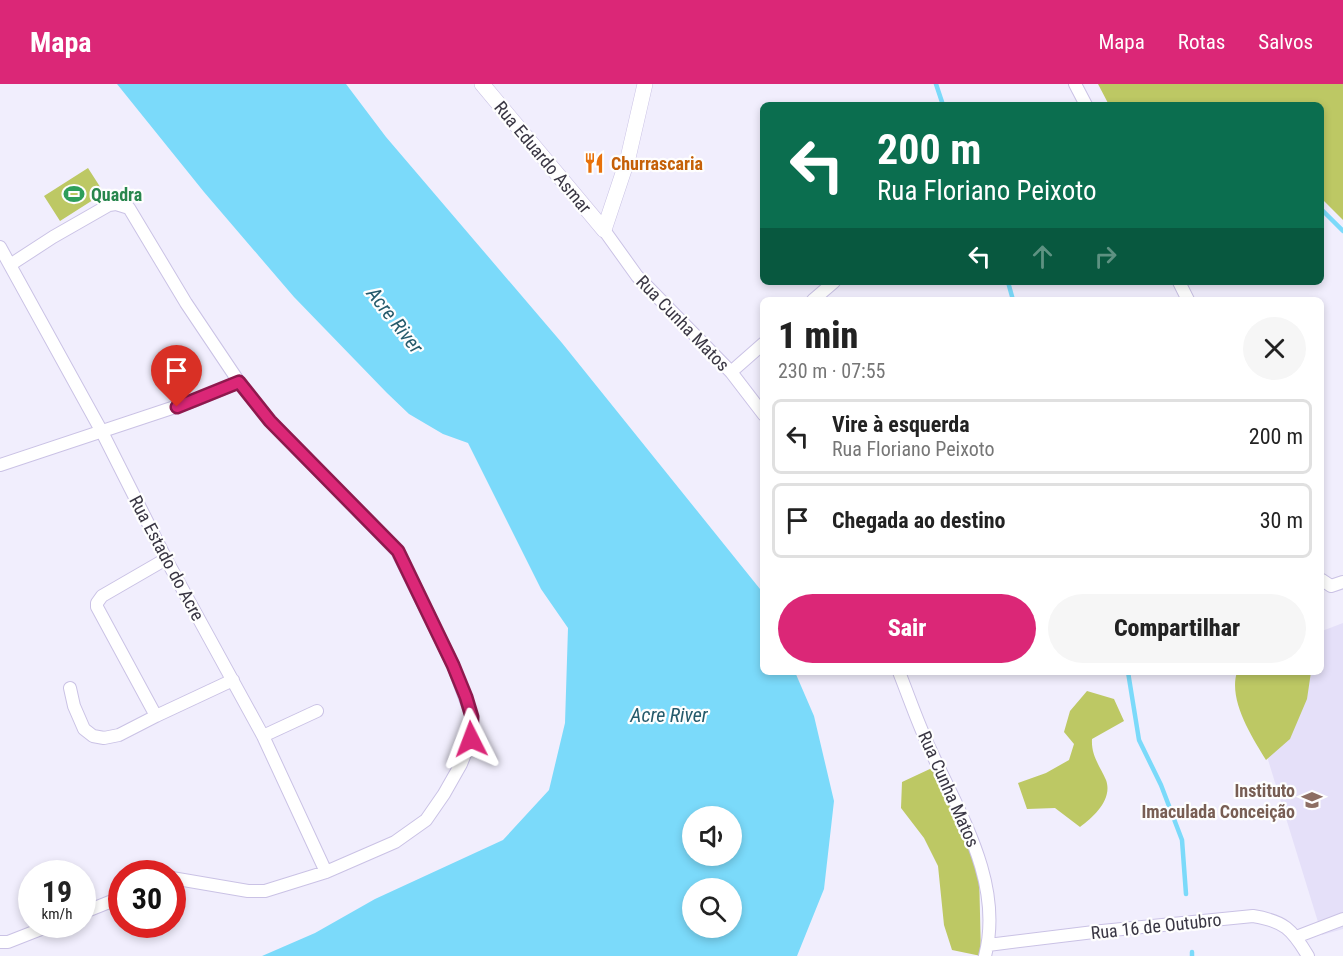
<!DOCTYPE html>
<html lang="pt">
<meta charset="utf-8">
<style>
body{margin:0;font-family:"Roboto Condensed",sans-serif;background:#f6f6f6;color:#222;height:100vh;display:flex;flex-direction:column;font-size:22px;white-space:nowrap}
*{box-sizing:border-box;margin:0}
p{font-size:20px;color:#767676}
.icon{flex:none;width:33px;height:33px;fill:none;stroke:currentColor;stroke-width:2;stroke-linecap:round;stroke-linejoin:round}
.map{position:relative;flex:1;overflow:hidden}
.panel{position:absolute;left:760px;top:213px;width:564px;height:378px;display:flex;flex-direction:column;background:#fff;border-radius:9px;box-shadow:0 3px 9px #0003}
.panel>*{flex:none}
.top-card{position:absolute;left:760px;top:18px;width:564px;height:183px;border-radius:9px;box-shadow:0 3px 9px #0003;background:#0b6e4f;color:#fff;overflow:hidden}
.tools{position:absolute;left:682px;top:722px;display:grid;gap:12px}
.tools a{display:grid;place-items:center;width:60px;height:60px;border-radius:50%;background:#fff;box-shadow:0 3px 9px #0003;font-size:30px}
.speed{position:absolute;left:18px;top:776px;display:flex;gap:12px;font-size:30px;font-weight:700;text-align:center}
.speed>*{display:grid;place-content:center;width:78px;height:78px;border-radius:50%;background:#fff;box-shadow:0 3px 9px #0003;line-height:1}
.speed small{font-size:15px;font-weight:400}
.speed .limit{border:9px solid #d22;background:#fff;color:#111}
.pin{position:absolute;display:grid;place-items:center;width:51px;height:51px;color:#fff;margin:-62px -26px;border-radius:50% 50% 50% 0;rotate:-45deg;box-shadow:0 0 6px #0007}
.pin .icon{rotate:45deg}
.me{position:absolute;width:66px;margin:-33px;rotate:357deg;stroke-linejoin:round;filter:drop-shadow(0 0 4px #0008)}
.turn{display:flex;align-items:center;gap:21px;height:126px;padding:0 18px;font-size:27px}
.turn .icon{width:78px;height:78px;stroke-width:2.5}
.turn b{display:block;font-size:42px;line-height:51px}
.lanes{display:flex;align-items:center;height:57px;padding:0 18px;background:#0003;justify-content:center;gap:30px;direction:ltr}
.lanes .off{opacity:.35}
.round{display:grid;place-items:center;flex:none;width:63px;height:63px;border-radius:32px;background:#f6f6f6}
.overview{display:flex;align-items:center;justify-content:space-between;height:102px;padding:0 18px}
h1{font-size:36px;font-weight:800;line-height:45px}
.action{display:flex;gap:12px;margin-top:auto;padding:12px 18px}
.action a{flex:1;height:69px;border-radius:36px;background:#db2777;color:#fff;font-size:24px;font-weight:800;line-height:69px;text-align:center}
.action a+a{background:#f6f6f6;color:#222}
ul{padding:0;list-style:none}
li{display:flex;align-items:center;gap:18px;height:75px;margin:0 12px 9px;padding:0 6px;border:3px solid #e0e0e0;border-radius:9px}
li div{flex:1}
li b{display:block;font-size:22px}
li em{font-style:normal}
header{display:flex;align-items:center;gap:36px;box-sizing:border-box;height:84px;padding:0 30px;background:#db2777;color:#fff}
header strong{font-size:28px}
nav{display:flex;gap:33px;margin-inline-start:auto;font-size:21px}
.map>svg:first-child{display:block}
</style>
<header>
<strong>Mapa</strong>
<nav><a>Mapa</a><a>Rotas</a><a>Salvos</a></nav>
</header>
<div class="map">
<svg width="1343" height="872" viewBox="0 0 1343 872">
<rect width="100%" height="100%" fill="#f1eefd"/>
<path fill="#e5e0f9" d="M 1343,539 L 1343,845 L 1322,851 L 1241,588 L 1322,588 L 1322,547 Z"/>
<path fill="#bdc864" d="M 1098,0 L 1343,0 L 1343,136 L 1322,115 L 1322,21 L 1109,21 Z
M 88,84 L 104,109 L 60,137 L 44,112 Z
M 1237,588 L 1311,588 L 1307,615 L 1290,655 L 1266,676 C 1252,653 1228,616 1237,588 Z
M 1087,607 L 1114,615 L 1124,637 L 1092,655 C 1091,672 1100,682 1106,696 C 1113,715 1094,733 1080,743 L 1055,724 L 1027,725 L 1018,699 L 1046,689 L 1069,676 L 1074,660 L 1064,648 L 1070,627 Z
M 932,684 L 958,734 L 979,787 L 981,872 L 952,866 L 944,841 L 938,782 L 924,754 L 901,724 L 902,698 Z"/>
<path fill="#7bdafa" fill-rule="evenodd" d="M 117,0 L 346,0 L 386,53 L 562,259 L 760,505 L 764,515 L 764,588 L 795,588 L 814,632 L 834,717 L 824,805 L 797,872 L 262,872 L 315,849 L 375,815 L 503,756 L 549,706 L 565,639 L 568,544 L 541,505 L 468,359 L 443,350 L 409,330 L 387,309 L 294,213 L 204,108 ZM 693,732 L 732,732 L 732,771 L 693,771 ZM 693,804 L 732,804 L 732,843 L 693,843 Z"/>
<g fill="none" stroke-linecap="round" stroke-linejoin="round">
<path stroke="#7bdafa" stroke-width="4.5" d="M 936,0 L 943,21
M 1322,126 L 1343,147
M 1008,198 L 1013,216
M 1128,588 L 1139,656 L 1161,701 L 1182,756 L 1186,810
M 1192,868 L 1192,872"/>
<g stroke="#cac2e5" stroke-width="14">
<path id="minor" d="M 1075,0 L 1086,21
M 604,146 L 637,192 L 731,288 L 764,331
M 0,163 L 102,348 L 166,475 L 263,652 L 326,788
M 10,181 L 53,153 L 109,121 L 116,120 L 129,124 L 186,219 L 239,298 L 270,337 L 397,467 L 453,581 L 472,633 L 471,655 L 461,680 L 444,710 L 426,736 L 395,758 L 326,788 L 265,807 L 248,807 L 172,794
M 1179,198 L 1188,216
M 813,216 L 834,198
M 731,288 L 764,259
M 0,381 L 196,316 L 239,298
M 1322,496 L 1331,502 L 1343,498
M 899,588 C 909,613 918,640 930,665 C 959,729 1004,799 985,872
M 70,604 L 74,622 L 84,645 L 93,652 L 104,654 L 119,651 L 156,632 L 233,596
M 156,632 L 97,523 L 97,519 L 102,512 L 166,475
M 263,652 L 317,627
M 82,829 L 122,813
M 1296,853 L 1343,835
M 0,858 L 8,858 L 54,840
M 988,861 L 1102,847 L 1253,832 C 1284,837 1292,845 1308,872"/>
</g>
<g stroke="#cac2e5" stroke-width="16">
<path id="tertiary" d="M 482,0 L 604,146
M 604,146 L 628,74 L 645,0"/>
</g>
<use href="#minor" stroke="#fff" stroke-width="12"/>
<use href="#tertiary" stroke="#fff" stroke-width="15"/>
</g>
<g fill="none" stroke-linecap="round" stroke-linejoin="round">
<g stroke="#8e194d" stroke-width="15">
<path id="route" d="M 177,323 L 239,298 L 270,337 L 398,467 L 453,581 L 466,613 L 472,633 L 471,655"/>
</g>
<use href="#route" stroke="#db2777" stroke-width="10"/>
</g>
<defs>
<g id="restaurant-bare" transform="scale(1.62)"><path d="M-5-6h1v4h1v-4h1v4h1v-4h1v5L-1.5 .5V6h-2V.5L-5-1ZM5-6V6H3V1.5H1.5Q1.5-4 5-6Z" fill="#e8710a" stroke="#fefefe" stroke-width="2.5" paint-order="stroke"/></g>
<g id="stadium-bare" transform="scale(1.62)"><path d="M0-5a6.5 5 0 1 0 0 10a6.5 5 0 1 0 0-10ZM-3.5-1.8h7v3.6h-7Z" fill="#2e9e5b" stroke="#fefefe" stroke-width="2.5" paint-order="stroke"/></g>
<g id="school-bare" transform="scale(1.62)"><path d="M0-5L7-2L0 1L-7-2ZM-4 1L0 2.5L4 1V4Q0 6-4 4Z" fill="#8d6e63" stroke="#fefefe" stroke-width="2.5" paint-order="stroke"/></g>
</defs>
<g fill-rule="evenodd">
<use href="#restaurant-bare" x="594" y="79"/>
<use href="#stadium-bare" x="74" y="110"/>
<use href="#school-bare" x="1312" y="716"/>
</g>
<g text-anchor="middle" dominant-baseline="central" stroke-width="4.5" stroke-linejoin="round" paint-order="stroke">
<g font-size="18" fill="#393643" stroke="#fefefe">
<text transform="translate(543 73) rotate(50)">Rua Eduardo Asmar</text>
<text transform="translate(683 239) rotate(46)">Rua Cunha Matos</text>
<text transform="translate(167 474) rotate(62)">Rua Estado do Acre</text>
<text transform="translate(949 705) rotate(66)">Rua Cunha Matos</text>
<text transform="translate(1156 842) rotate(-6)">Rua 16 de Outubro</text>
</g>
<g font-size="18" font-weight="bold" fill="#c56008" stroke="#fefefe" text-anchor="start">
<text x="611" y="79">Churrascaria</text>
</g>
<g font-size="18" font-weight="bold" fill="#27864d" stroke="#fefefe" text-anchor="start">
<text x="91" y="110">Quadra</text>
</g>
<g font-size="18" font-weight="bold" fill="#785e54" stroke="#fefefe" text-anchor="end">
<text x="1295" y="706">Instituto<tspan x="1295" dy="21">Imaculada Conceição</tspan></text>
</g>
<g font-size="20" font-style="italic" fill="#255a6b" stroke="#fefefe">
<text transform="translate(395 236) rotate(52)">Acre River</text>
<text x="669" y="631">Acre River</text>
</g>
</g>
</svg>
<div class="tools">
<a><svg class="icon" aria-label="sound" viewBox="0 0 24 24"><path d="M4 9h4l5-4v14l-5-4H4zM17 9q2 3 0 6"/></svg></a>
<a><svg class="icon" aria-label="search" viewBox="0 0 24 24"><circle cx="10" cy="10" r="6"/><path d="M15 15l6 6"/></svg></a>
</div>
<div class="speed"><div>19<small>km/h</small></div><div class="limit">30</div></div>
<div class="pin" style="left:177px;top:323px;background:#d93025"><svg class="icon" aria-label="arrive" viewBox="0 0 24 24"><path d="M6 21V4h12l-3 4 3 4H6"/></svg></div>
<svg class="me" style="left:471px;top:655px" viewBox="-20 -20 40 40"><path d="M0-17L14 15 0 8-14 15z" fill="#db2777" stroke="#fff" stroke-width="4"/></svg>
<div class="top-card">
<div class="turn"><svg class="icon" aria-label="left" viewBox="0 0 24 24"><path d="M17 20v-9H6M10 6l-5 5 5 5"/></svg><div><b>200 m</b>Rua Floriano Peixoto</div></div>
<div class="lanes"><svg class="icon" aria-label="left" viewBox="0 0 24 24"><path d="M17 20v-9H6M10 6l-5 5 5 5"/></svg><svg class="icon off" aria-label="ahead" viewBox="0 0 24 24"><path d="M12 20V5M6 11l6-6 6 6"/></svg><svg class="icon off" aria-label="right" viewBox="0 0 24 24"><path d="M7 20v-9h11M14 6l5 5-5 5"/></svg></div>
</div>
<section class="panel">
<div class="overview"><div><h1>1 min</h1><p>230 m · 07:55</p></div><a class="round"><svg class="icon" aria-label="close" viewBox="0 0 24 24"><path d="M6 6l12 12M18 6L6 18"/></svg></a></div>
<ul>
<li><svg class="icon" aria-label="left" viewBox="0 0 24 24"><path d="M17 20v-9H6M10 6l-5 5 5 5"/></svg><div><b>Vire à esquerda</b><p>Rua Floriano Peixoto</p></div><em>200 m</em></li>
<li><svg class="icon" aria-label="arrive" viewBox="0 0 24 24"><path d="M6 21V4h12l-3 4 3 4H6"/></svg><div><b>Chegada ao destino</b></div><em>30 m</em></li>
</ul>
<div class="action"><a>Sair</a><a>Compartilhar</a></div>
</section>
</div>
